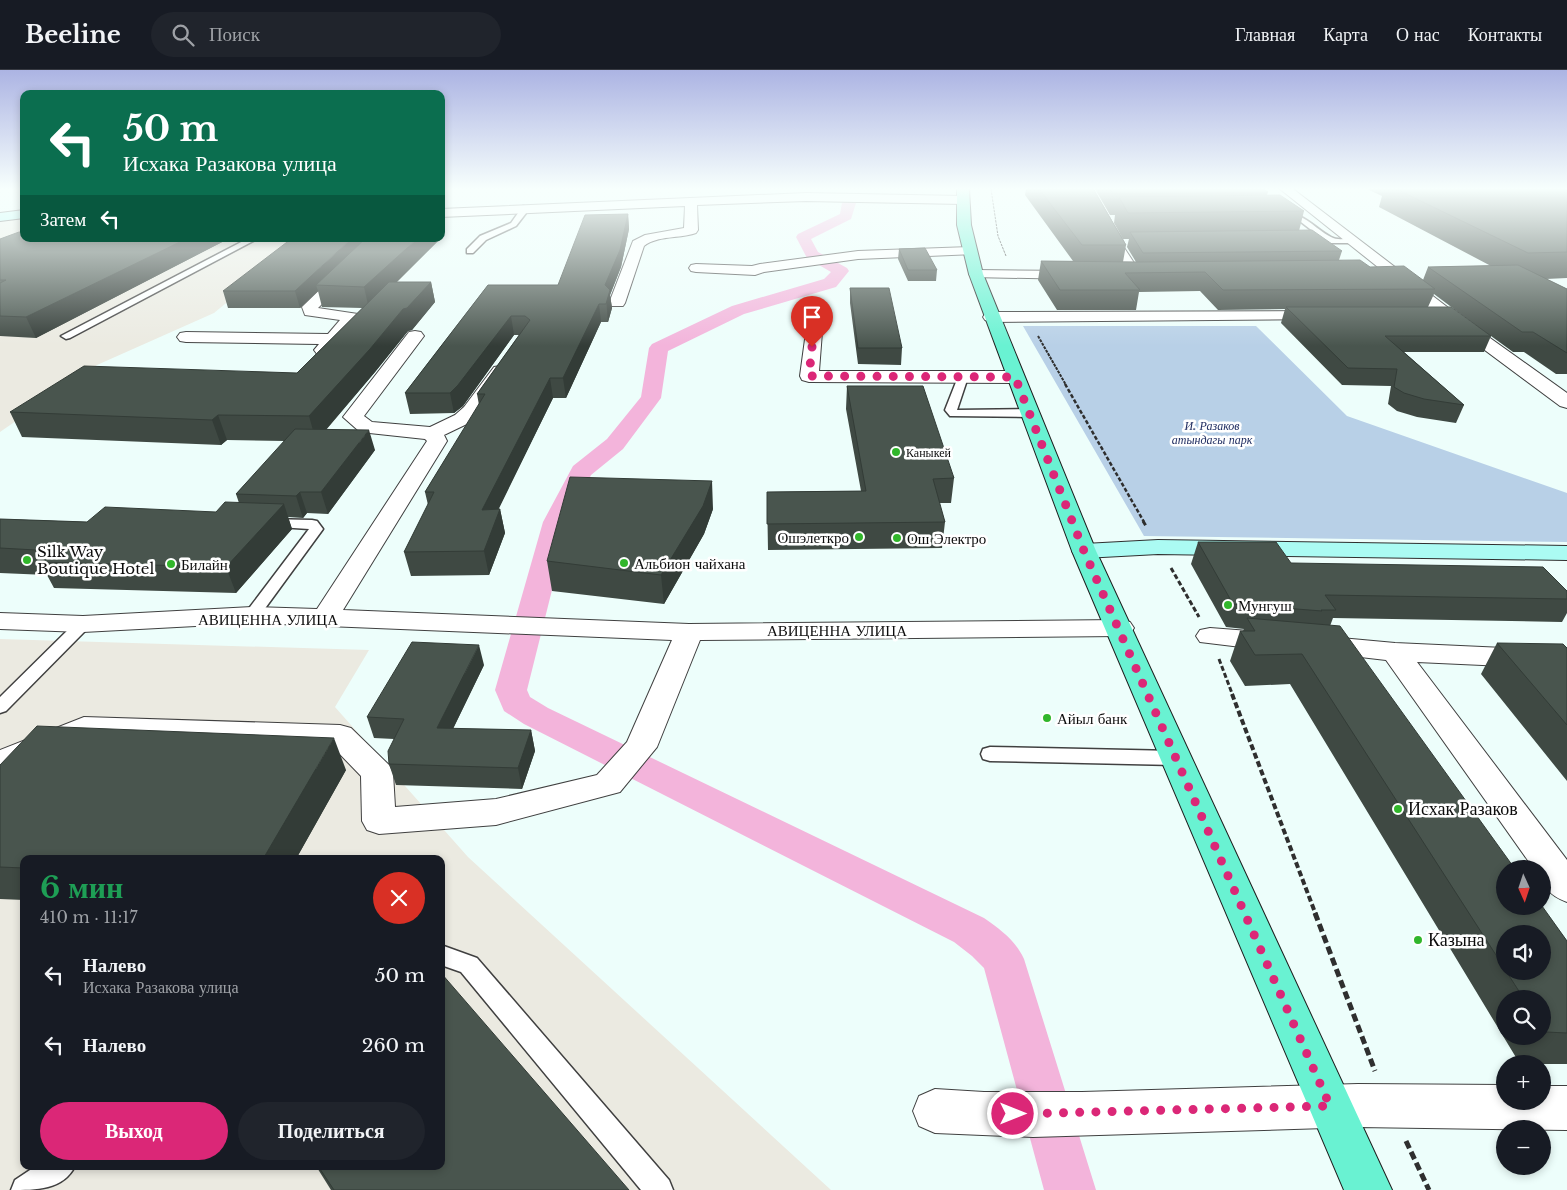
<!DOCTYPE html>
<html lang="ru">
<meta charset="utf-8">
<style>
body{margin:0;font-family:"Libre Baskerville",serif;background:#20242c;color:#f1f3f6;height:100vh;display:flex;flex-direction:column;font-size:19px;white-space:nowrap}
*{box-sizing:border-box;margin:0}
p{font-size:16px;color:#9ea1a6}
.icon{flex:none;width:28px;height:28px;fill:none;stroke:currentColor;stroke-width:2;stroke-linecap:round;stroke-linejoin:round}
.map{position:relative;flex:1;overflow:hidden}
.panel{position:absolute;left:20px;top:785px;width:425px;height:315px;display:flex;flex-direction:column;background:#171b24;border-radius:10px;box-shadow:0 2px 8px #0003}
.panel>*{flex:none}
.banner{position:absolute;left:20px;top:20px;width:425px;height:152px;border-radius:10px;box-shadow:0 2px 8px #0003;background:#0b6e4f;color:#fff;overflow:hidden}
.needle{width:32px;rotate:177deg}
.tools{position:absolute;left:1496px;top:790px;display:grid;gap:10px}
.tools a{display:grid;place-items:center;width:55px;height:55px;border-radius:50%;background:#171b24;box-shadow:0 2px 8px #0003;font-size:25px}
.pin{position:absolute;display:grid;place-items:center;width:42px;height:42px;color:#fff;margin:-51px -21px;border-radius:50% 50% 50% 0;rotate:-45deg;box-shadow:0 0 5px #0007}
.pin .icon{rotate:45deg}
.me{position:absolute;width:55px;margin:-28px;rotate:90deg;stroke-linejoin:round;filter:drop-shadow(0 0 4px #0008)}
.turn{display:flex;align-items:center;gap:18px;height:105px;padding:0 20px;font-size:22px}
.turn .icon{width:65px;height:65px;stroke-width:2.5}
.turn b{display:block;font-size:35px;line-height:42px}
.then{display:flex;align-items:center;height:48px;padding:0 20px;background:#0003;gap:10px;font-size:19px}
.round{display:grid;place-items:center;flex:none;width:52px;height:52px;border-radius:26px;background:#20242c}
.overview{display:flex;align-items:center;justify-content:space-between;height:85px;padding:0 20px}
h1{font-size:30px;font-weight:700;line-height:38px;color:#1e9e55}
.cta{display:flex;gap:10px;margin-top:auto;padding:10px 20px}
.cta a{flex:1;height:58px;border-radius:30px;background:#db2777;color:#fff;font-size:20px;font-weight:700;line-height:58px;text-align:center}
.cta a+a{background:#20242c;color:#f1f3f6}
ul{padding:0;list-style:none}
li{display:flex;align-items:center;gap:15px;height:70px;padding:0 20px}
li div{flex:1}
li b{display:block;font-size:19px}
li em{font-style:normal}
header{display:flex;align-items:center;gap:30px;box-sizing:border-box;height:70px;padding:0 25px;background:#171b24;border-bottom:1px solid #363941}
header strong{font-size:24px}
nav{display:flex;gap:28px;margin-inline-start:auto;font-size:18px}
.search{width:350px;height:45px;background:#20242c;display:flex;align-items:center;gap:12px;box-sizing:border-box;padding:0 18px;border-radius:28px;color:#9ea1a6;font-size:19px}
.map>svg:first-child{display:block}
</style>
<header>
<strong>Beeline</strong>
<div class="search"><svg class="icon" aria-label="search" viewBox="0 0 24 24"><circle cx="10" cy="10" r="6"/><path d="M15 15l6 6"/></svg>Поиск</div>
<nav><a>Главная</a><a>Карта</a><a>О нас</a><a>Контакты</a></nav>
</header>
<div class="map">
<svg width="1567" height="1120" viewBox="0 0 1567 1120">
<rect width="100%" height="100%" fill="#edfefb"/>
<path fill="#ebeae1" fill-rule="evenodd" d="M 24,148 L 24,169 L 303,170 L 214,243 L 97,295 L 0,362 L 0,151 Z
M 0,569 L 369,580 L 335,637 L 468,787 L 831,1120 L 0,1120 ZM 24,789 L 441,789 L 441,1096 L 24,1096 Z"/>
<path fill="#b8d0e7" d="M 1023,256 L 1256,256 L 1347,346 L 1567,423 L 1567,472 L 1144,466 Z"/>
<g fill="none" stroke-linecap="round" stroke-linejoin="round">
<path fill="#f3b4db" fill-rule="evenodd" d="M 849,129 L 856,133 L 851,149 L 811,169 L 818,182 L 847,198 L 849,201 L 836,217 L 744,244 L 668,281 L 661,328 L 623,379 L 591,405 L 569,452 L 527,620 L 530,627 L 548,638 L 984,848 C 1001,860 1015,870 1024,889 L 1096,1120 L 1044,1120 L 984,898 L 972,886 L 954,872 L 524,654 L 504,641 L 495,620 L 543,452 L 573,396 L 607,369 L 641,327 L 649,278 L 652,274 L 732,236 L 824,209 L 831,202 L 807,188 L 796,167 L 798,164 L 840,144 L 842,133 Z"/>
<g stroke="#404040" stroke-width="3">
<path id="lane" d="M 523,136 L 530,138 L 516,156 L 486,170 L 473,183 L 467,183 L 467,179 L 480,166 L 511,153 Z
M 1278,144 C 1305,141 1312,157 1331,167 C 1339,172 1351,166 1358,171 L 1354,173 L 1303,173 L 1302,171 L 1306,169 L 1323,169 L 1301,152 L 1278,148 Z
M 247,169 L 257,169 L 70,268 L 66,269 L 61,266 Z
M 963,304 L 968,307 L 957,340 L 1030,339 L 1036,343 L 1030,347 L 950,346 L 945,340 L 958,307 Z
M 268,449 L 312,450 L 317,451 L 323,459 L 258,548 L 246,548 L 244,545 L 309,459 L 263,456 L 261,453 Z
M 83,549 L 89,551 L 91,554 L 89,557 L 6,641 L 0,643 L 0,627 L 77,551 Z
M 990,677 L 1175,681 L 1182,683 L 1184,688 L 1182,693 L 1175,695 L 990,691 L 983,689 L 981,684 L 983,679 Z
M 441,875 L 477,888 L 669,1110 L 673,1120 L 641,1120 L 461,902 L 441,895 Z
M 36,1096 L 75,1096 C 63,1120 36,1120 11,1120 L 15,1110 Z"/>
</g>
<g stroke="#404040" stroke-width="2">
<path id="street" d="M 1081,119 L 1093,119 L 1110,149 L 1121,173 L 1142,205 L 1140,208 L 1130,208 L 1128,205 L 1107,173 L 1098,149 Z
M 1280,119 L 1293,119 L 1455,243 L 1567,323 L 1567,338 L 1560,336 L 1443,249 Z
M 806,123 L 963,126 L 969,130 L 963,134 L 806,131 L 697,135 L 698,160 L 696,163 C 679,169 658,165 644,176 L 625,233 L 623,236 L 611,236 L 609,233 L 633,171 L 645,165 L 684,158 L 685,136 L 441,147 L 441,139 Z
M 372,169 L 387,169 L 318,238 L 358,244 L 360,247 L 329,284 L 323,285 L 317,284 L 314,280 L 319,274 L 186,272 L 180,271 L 177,267 L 180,263 L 186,262 L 328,264 L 340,250 L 305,245 L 302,237 Z
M 970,177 L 977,181 L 975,184 L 858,189 L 764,202 L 755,205 L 696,202 L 691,201 L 689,198 L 691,195 L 696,194 L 752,196 L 760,194 L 858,181 Z
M 976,200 L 1077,201 L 1082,202 L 1084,205 L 1082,208 L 1077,209 L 971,207 L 969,204 L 971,201 Z
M 1320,241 L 1326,243 L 1328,246 L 1326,249 L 991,252 L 985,250 L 983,247 L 985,244 L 991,242 Z
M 814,257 L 820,258 L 822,262 L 819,301 L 1015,301 L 1022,303 L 1024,307 L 1022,311 L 1015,313 L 809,312 L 802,310 L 800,306 L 806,262 L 808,258 Z
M 415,261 L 421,262 L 424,266 L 364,346 L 372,352 L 430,357 L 455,345 L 464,337 L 494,297 L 500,296 L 506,297 L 509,301 L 478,345 L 469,353 L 444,365 L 447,371 L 343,540 L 689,554 L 1120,550 L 1130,552 L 1134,558 L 1130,564 L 1120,566 L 700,570 L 657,677 L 620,722 L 496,755 L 379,764 L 367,760 L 362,751 L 361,706 L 332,676 L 87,669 L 0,704 L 0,680 L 84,647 L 340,655 L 351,658 L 389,695 L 393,703 L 395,737 L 496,729 L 597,705 L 627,672 L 672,570 L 252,553 L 83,562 L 0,559 L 0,543 L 83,546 L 252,537 L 317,539 L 427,371 L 425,369 L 360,362 L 343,347 L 409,262 Z
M 1210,558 L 1274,563 L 1284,566 L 1288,572 L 1284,578 L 1274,581 L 1200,572 L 1196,566 L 1200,560 Z
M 1319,566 L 1395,573 L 1567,581 L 1567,599 L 1417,592 L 1567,790 L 1567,832 C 1550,826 1542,817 1542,799 L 1534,799 L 1386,590 L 1309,581 L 1305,575 L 1309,569 Z
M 1358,1014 L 1505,1015 L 1505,1031 L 1542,1031 L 1542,1016 L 1567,1016 L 1567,1060 L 1358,1057 L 1033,1067 L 935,1063 L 919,1056 L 913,1041 L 919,1026 L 935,1019 L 984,1022 L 1082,1022 Z"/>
</g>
<g stroke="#2f2f2f" stroke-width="2">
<path id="secondary" d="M 24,140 L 24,148 L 0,151 L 0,143 Z
M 1158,470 L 1567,476 L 1567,490 L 1158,484 L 1084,488 L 1075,486 L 1072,481 L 1075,476 L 1084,474 Z"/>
</g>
<g stroke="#1e1e1e" stroke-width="2">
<path id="primary" d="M 957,119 L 969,119 L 971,155 L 983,204 L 1096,481 L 1392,1120 L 1344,1120 L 1072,481 L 969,204 L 957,155 Z"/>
</g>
<path stroke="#2f2f2f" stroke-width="1" stroke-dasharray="2.5 1" stroke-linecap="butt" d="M 991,119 L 998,166 L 1006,186"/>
<path stroke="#2f2f2f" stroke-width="2" stroke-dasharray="3 1" stroke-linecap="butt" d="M 1038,266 L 1066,315"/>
<path stroke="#2f2f2f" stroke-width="2.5" stroke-dasharray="4 2" stroke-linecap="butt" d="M 1065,314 L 1144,452"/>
<path stroke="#2f2f2f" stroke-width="3" stroke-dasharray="5 2.5" stroke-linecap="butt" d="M 1143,451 L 1146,456
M 1171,498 L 1199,547
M 1219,589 L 1233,626"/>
<path stroke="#2f2f2f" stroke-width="4" stroke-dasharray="6 3" stroke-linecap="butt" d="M 1232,624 L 1316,845"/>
<path stroke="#2f2f2f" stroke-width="5" stroke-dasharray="8 4" stroke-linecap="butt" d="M 1315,843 L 1375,1001
M 1406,1071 L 1429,1120"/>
<use href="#lane" fill="#fff" fill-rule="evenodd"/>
<use href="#street" fill="#fff" fill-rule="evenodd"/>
<use href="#secondary" fill="#abfbf3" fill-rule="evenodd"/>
<use href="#primary" fill="#69f2d2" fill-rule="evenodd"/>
</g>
<path fill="#3f4943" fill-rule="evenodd" d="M 1026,119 L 1093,119 L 1123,169 L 1114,153 L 1115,145 L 1110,145 L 1095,119 L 1263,119 L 1268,122 L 1267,125 L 1304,141 L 1299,161 L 1342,181 L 1339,190 L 1370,197 L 1423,210 L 1428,197 L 1491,196 L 1379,137 L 1382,126 L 1367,119 L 1567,119 L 1567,208 L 1546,209 L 1567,219 L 1567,304 L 1556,304 L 1524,282 L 1513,282 L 1491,266 L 1484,282 L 1404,282 L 1464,335 L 1456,353 L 1417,347 L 1397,341 L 1388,334 L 1391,316 L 1342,315 L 1281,253 L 1285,239 L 1218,240 L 1200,221 L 1139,222 L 1136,240 L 1057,240 L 1038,210 L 1041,191 L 1073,191 L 1025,125 ZM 1123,169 L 1129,169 L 1127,177 L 1136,192 L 1123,192 L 1126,175 ZM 1434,224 L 1478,257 L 1428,237 Z
M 628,144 L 629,159 L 621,197 L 610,225 L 612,238 L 608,252 L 601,252 L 566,328 L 553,328 L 498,439 L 500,439 L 505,463 L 489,505 L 411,506 L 404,482 L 428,435 L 425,422 L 479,335 L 477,324 L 519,265 L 514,265 L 463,336 L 454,343 L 410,344 L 405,323 L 488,215 L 558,215 Z
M 0,169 L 228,169 L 36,268 L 0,266 Z
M 439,170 L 397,212 L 431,212 L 435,232 L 412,260 L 408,261 L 375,302 L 326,360 L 375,380 L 328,444 L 307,443 L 303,448 L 288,447 L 292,459 L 236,523 L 54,518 L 47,505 L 0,503 L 0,449 L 87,452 L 216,442 L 239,433 L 236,424 L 285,371 L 227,370 L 221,375 L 22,367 L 10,342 L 297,303 L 362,238 L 322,237 L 318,221 L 300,238 L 228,238 L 223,221 Z
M 899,179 L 937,200 L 936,211 L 908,211 L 898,189 Z
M 850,218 L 902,278 L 901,295 L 858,294 L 850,233 Z
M 847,316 L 954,408 L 951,433 L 939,433 L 945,452 L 942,478 L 768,480 L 767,422 L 861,421 L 846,339 Z
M 713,439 L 704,464 L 664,534 L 552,521 L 547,491 Z
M 1198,472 L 1291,493 L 1567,521 L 1567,543 L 1562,552 L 1333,548 L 1330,556 L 1567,871 L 1567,994 L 1520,994 L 1290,614 L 1245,616 L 1230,591 L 1240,561 L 1243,561 L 1244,559 L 1226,557 L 1191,494 ZM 1505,864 L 1542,901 L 1505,901 ZM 1505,929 L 1542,929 L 1542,966 L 1505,966 Z
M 1497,573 L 1567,578 L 1567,711 L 1481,604 Z
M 484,595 L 453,659 L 531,660 L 535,681 L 522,719 L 396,715 L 389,694 L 394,669 L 374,668 L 367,647 Z
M 0,695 L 346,700 L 296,789 L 24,789 L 24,830 L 0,829 Z
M 316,1096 L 441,1096 L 629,1120 L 331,1120 Z"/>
<path fill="#333c37" d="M 628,144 L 629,159 L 621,197 L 610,225 L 612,238 L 608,252 L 605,215 Z
M 186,169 L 228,169 L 36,268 L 26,247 Z
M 351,169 L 367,169 L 316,215 L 318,221 L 300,238 L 295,221 Z
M 417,169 L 439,169 L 439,170 L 369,239 L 364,217 Z
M 431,212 L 435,232 L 412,260 L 408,261 L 375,302 L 316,371 L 309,346 L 403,239 Z
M 599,234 L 601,252 L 566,328 L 563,308 Z
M 511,246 L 514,265 L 463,336 L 454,343 L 450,323 Z
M 550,308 L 553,328 L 487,463 L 482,440 Z
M 218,345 L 227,370 L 221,375 L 212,350 Z
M 369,360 L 375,380 L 328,444 L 321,422 Z
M 712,411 L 713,439 L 704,464 L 664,534 L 661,505 Z
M 300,422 L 307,443 L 303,448 L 296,426 Z
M 284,434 L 292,459 L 236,523 L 226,497 Z
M 500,439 L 505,463 L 489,505 L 484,481 Z
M 479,575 L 484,595 L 443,679 L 437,658 Z
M 531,660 L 535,681 L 522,719 L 518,698 Z
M 334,668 L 346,700 L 296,789 L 263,789 Z"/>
<path fill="#49554e" stroke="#333c37" d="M 1039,119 L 1093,119 L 1126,175 L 1082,175 Z
M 1110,119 L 1263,119 L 1268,122 L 1114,124 Z
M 1396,119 L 1567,119 L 1567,182 L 1528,183 Z
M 1280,125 L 1304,141 L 1128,143 L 1119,127 Z
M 628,144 L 620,180 L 605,215 L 610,220 L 606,234 L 599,234 L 563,308 L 550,308 L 482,440 L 500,439 L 484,481 L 404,482 L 434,422 L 425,422 L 485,324 L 477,324 L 530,250 L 525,246 L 511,246 L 458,315 L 450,323 L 405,323 L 488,215 L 558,215 L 585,145 Z
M 1312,160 L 1342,181 L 1143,183 L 1130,162 Z
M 19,162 L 24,162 L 24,169 L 186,169 L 26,247 L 0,246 L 0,213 L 6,210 L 0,210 L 0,169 Z
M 291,169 L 351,169 L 295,221 L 223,221 Z
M 365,169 L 417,169 L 364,217 L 316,215 Z
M 925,178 L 937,200 L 908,200 L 899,179 Z
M 1360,190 L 1370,197 L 1404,196 L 1435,219 L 1223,220 L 1205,202 L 1125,203 L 1140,220 L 1060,220 L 1041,191 L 1139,192 Z
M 1518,195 L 1567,219 L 1567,283 L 1533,262 L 1522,262 L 1428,197 Z
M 389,212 L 431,212 L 407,238 L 403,239 L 370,279 L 309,346 L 218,345 L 212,350 L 10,342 L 84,296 L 297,303 Z
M 850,218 L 889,218 L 902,278 L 858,278 Z
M 1286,237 L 1451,237 L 1491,266 L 1385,266 L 1464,335 L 1424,329 L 1404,323 L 1394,317 L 1397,299 L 1348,298 Z
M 847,316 L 923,316 L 954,408 L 933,409 L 945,452 L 767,454 L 767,422 L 866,421 Z
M 295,359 L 369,360 L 321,422 L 300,422 L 296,426 L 236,424 Z
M 570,407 L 712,411 L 703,436 L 661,505 L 547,491 Z
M 225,432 L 284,434 L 226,497 L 40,492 L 54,481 L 0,478 L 0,449 L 87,452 L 105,437 L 216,442 Z
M 1198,472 L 1276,472 L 1291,493 L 1543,497 L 1567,521 L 1567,529 L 1325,525 L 1336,540 L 1321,540 L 1322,541 L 1233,534 Z
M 1247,548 L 1340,556 L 1515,799 L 1505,799 L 1505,836 L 1542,836 L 1567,871 L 1567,963 L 1546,962 L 1542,958 L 1542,929 L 1524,929 L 1506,901 L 1542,901 L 1542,864 L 1505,864 L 1505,899 L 1302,584 L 1255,585 L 1240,561 L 1255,561 Z
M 412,572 L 479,575 L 437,658 L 531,660 L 518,698 L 389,694 L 388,681 L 404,649 L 367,647 Z
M 1497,573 L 1563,574 L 1567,578 L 1567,655 Z
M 37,656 L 334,668 L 263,789 L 24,789 L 24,798 L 0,797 L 0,695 Z
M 441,903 L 629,1120 L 334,1120 L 318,1096 L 441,1096 Z"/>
<linearGradient id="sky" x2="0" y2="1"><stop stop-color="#acb4e3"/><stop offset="0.43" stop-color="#f7fffd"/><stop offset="1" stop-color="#f7fffd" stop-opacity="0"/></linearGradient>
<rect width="1567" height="276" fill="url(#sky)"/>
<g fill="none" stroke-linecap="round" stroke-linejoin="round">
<path stroke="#db2777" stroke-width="9" stroke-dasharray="0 16.2" d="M 812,277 L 809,306 L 1015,307 L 1084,481 L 1330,1036 L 1013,1044"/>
</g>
<g fill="#31b62b" stroke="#fff" stroke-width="2">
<circle cx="896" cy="382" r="5"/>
<circle cx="859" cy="467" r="5"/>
<circle cx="897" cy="468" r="5"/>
<circle cx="27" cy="490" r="5"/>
<circle cx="624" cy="493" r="5"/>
<circle cx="171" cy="494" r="5"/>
<circle cx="1228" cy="535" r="5"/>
<circle cx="1047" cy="648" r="5"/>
<circle cx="1398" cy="739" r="5"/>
<circle cx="1418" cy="870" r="5"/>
</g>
<g text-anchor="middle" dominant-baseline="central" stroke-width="5" stroke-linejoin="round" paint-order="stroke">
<g font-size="12" font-style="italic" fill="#202d61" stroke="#fff">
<text x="1212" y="355">И. Разаков<tspan x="1212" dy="14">атындагы парк</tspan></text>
</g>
<g font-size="12" fill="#0d0d0d" stroke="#fff" text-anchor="start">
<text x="906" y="382">Каныкей</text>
</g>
<g font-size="15" fill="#0d0d0d" stroke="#fff" text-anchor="start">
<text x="849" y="467" text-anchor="end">Ошэлеткро</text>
<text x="907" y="468">Ош Электро</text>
<text x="37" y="481">Silk Way<tspan x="37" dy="17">Boutique Hotel</tspan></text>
<text x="634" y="493">Альбион чайхана</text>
<text x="181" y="494">Билайн</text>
<text x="1238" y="535">Мунгуш</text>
<text x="1057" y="648">Айыл банк</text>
</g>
<g font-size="15" fill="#0d0d0d" stroke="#fff">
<text x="268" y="549">АВИЦЕННА УЛИЦА</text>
<text x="837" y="560">АВИЦЕННА УЛИЦА</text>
</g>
<g font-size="18" fill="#0d0d0d" stroke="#fff" text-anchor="start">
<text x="1408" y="739">Исхак Разаков</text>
<text x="1428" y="870">Казына</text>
</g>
</g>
</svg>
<div class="tools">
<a><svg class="needle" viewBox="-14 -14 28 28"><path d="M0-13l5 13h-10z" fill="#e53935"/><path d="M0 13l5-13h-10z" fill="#9ea1a6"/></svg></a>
<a><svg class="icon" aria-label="sound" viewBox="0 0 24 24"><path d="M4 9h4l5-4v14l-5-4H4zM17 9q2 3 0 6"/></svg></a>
<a><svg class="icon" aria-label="search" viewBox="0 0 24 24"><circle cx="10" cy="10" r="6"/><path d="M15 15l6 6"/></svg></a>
<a>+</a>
<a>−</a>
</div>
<div class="pin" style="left:812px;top:277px;background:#d93025"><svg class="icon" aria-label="arrive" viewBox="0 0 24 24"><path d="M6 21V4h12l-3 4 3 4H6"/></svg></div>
<svg class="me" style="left:1013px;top:1044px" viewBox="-20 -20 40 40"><circle r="17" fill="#db2777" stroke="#fff" stroke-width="3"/><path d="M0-11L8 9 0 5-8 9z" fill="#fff"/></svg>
<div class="banner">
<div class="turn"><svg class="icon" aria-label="left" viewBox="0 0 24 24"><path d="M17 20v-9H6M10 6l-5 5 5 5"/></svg><div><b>50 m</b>Исхака Разакова улица</div></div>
<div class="then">Затем<svg class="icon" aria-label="left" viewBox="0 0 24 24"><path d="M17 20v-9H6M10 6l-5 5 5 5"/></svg></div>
</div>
<section class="panel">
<div class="overview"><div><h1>6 мин</h1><p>410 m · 11:17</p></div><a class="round" style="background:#d93025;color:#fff"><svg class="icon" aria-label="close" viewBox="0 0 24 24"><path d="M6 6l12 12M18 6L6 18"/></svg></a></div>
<ul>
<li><svg class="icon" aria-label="left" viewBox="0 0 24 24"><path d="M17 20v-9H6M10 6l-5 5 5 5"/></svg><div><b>Налево</b><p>Исхака Разакова улица</p></div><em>50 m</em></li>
<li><svg class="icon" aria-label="left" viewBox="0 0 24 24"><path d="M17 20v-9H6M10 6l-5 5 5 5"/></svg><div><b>Налево</b></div><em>260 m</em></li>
</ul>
<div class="cta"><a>Выход</a><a>Поделиться</a></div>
</section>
</div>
